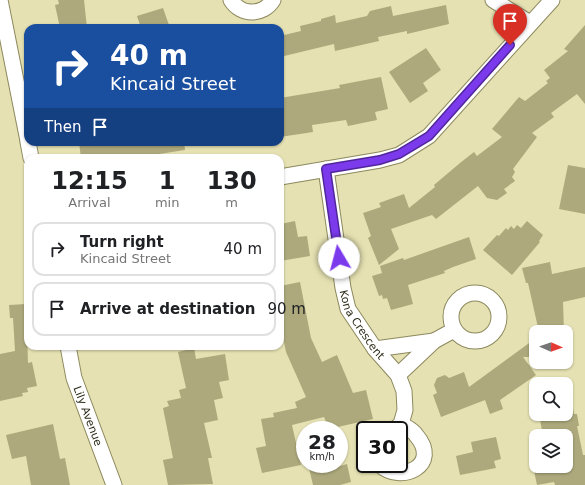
<!DOCTYPE html>
<style>
body{margin:0;font-family:"DejaVu Sans",sans-serif;background:#f2f2f2;color:#202124;height:100vh;display:flex;flex-direction:column;font-size:15px;white-space:nowrap}
*{box-sizing:border-box;margin:0}
p{font-size:13px;color:#757577}
.icon{flex:none;width:22px;height:22px;fill:none;stroke:currentColor;stroke-width:2;stroke-linecap:round;stroke-linejoin:round}
.map{position:relative;flex:1;overflow:hidden}
.side{position:absolute;left:24px;top:154px;width:260px;height:196px;display:flex;flex-direction:column;background:#fff;border-radius:12px;box-shadow:0 1px 3px #0004}
.side>*{flex:none}
.banner{position:absolute;left:24px;top:24px;width:260px;height:122px;border-radius:12px;box-shadow:0 1px 3px #0004;background:#1a4fa0;color:#fff;overflow:hidden}
.needle{width:26px;rotate:92deg}
.tools{position:absolute;left:529px;top:325px;display:grid;gap:8px}
.tools a{display:grid;place-items:center;width:44px;height:44px;border-radius:8px;background:#fff;box-shadow:0 1px 3px #0004;font-size:20px}
.speed{position:absolute;left:296px;top:421px;display:flex;gap:8px;font-size:20px;font-weight:700;text-align:center}
.speed>*{display:grid;place-content:center;width:52px;height:52px;border-radius:50%;background:#fff;box-shadow:0 1px 3px #0004;line-height:1}
.speed small{font-size:10px;font-weight:400}
.speed .limit{border:2px solid #111;border-radius:6px;background:#fff;color:#111}
.pin{position:absolute;display:grid;place-items:center;width:34px;height:34px;color:#fff;margin:-41px -17px;border-radius:50% 50% 50% 0;rotate:-45deg;box-shadow:0 0 4px #0007}
.pin .icon{rotate:45deg}
.me{position:absolute;width:44px;margin:-22px;rotate:352deg;stroke-linejoin:round;filter:drop-shadow(0 0 3px #0008)}
.turn{display:flex;align-items:center;gap:14px;height:84px;padding:0 20px;font-size:18px}
.turn .icon{width:52px;height:52px;stroke-width:2.5}
.turn b{display:block;font-size:28px;line-height:34px}
.then{display:flex;align-items:center;height:38px;padding:0 20px;background:#0003;gap:8px;font-size:15px}
.eta{display:flex;justify-content:space-evenly;align-items:center;height:68px;text-align:center}
.eta b{font-size:24px;font-weight:600;line-height:28px}
ul{padding:0;list-style:none}
li{display:flex;align-items:center;gap:12px;height:54px;margin:0 8px 6px;padding:0 12px;border:2px solid #e0e0e0;border-radius:12px}
li div{flex:1}
li b{display:block;font-size:15px}
li em{font-style:normal}
.map>svg:first-child{display:block}
</style>
<div class="map">
<svg width="585" height="485" viewBox="0 0 585 485">
<rect width="100%" height="100%" fill="#e5e1b2"/>
<path fill="#ada97c" d="M 58,0 L 84,0 L 87,28 L 60,28 L 55,5 L 59,4 Z
M 446,5 L 449,24 L 407,34 L 407,31 L 378,37 L 379,41 L 335,51 L 334,44 L 280,57 L 280,36 L 301,31 L 300,26 L 321,21 L 321,19 L 335,15 L 336,23 L 367,16 L 370,11 L 391,6 L 393,16 Z
M 163,8 L 170,28 L 141,28 L 137,16 Z
M 585,25 L 585,104 L 577,94 L 551,113 L 554,117 L 532,133 L 537,137 L 513,169 L 515,172 L 512,177 L 515,181 L 504,189 L 507,193 L 497,200 L 487,198 L 478,186 L 436,219 L 432,215 L 391,229 L 399,249 L 379,265 L 368,238 L 371,236 L 363,213 L 381,207 L 379,203 L 404,194 L 409,208 L 435,187 L 434,185 L 460,163 L 474,152 L 477,156 L 502,137 L 492,129 L 519,97 L 525,101 L 548,83 L 546,81 L 550,78 L 544,70 L 568,51 L 564,49 Z
M 426,48 L 441,70 L 423,83 L 428,91 L 410,103 L 389,72 Z
M 381,77 L 388,109 L 375,112 L 377,120 L 348,126 L 346,120 L 312,125 L 313,132 L 280,137 L 280,98 L 340,88 L 339,85 Z
M 79,142 L 184,142 L 185,150 L 146,156 L 147,158 L 81,158 Z
M 568,165 L 585,168 L 585,214 L 559,209 Z
M 295,221 L 298,237 L 307,236 L 310,256 L 280,261 L 280,224 Z
M 527,221 L 543,235 L 539,241 L 540,242 L 512,275 L 483,250 L 497,235 L 499,236 L 506,228 L 508,230 L 511,226 L 514,229 L 517,225 L 521,228 Z
M 469,237 L 476,259 L 453,267 L 444,271 L 445,273 L 408,285 L 413,304 L 391,310 L 387,298 L 383,299 L 382,295 L 379,296 L 372,276 L 382,273 L 380,266 L 403,258 L 404,260 Z
M 550,262 L 552,274 L 585,267 L 585,297 L 563,302 L 564,332 L 539,332 L 528,283 L 526,283 L 522,268 Z
M 300,282 L 311,338 L 322,362 L 337,355 L 353,393 L 366,390 L 373,419 L 329,429 L 324,417 L 292,425 L 301,465 L 262,473 L 256,448 L 266,446 L 261,419 L 274,417 L 273,413 L 297,408 L 295,402 L 306,397 L 286,352 L 280,322 L 280,286 Z
M 26,304 L 28,363 L 32,362 L 37,386 L 27,388 L 28,392 L 22,393 L 23,396 L 0,401 L 0,354 L 15,351 L 13,318 L 10,318 L 9,305 Z
M 536,338 L 536,357 L 523,357 L 536,375 L 500,400 L 503,409 L 490,414 L 485,400 L 441,417 L 433,395 L 437,393 L 434,385 L 437,378 L 445,375 L 449,378 L 464,372 L 469,387 Z
M 194,348 L 196,359 L 225,354 L 229,380 L 219,382 L 223,398 L 214,400 L 218,420 L 204,423 L 212,458 L 208,458 L 213,484 L 168,485 L 163,460 L 173,458 L 163,408 L 169,406 L 167,401 L 181,398 L 179,390 L 186,388 L 178,352 Z
M 572,403 L 574,414 L 577,414 L 579,426 L 577,426 L 583,455 L 585,455 L 585,485 L 555,485 L 554,482 L 537,485 L 533,466 L 566,466 L 566,436 L 543,436 L 539,414 L 566,414 L 566,404 Z
M 53,424 L 60,459 L 65,458 L 70,485 L 31,485 L 26,456 L 12,459 L 6,435 Z
M 496,437 L 501,459 L 494,461 L 496,468 L 460,475 L 456,456 L 473,452 L 471,442 Z
M 308,464 L 336,464 L 337,467 L 347,464 L 351,482 L 340,485 L 313,485 Z"/>
<g fill="none" stroke-linecap="round" stroke-linejoin="round">
<g stroke="#8d895e" stroke-width="17">
<g id="street">
<path d="M 0,0 L 28,141"/>
<path d="M 231,0 C 241,16 263,16 273,0"/>
<path d="M 493,0 L 530,23"/>
<path d="M 28,142 L 31,158"/>
<path id="s1" d="M 326,169 L 343,288 L 348,309 L 375,349 L 398,375 L 404,391 L 405,410 L 401,424 L 394,430"/>
<path d="M 280,177 L 380,160 L 399,155 L 429,136 L 552,0"/>
<circle cx="475" cy="317" r="24"/>
<path id="s2" d="M 68,346 L 74,378 L 114,485"/>
<path d="M 375,349 L 434,341"/>
<path d="M 398,375 L 434,341 L 454,330"/>
<path d="M 379,464 C 401,485 442,465 416,435 C 413,430 406,427 401,424"/>
</g>
</g>
<use href="#street" stroke="#fff" stroke-width="15"/>
</g>
<g fill="none" stroke-linecap="round" stroke-linejoin="round">
<g stroke="#51269a" stroke-width="10">
<path id="route" d="M 339,258 L 326,169 L 380,160 L 399,154 L 429,136 L 510,45"/>
</g>
<use href="#route" stroke="#7c3aed" stroke-width="7"/>
</g>
<g text-anchor="middle" dominant-baseline="central" stroke-width="3" stroke-linejoin="round" paint-order="stroke">
<g font-size="11" fill="#2e2d1b" stroke="#f2eebf">
<text stroke="none"><textPath href="#s1" startOffset="162">Kona Crescent</textPath></text>
<text stroke="none"><textPath href="#s2" startOffset="73">Lily Avenue</textPath></text>
</g>
</g>
</svg>
<div class="tools">
<a><svg class="needle" viewBox="-14 -14 28 28"><path d="M0-13l5 13h-10z" fill="#e53935"/><path d="M0 13l5-13h-10z" fill="#757577"/></svg></a>
<a><svg class="icon" aria-label="search" viewBox="0 0 24 24"><circle cx="10" cy="10" r="6"/><path d="M15 15l6 6"/></svg></a>
<a><svg class="icon" aria-label="layers" viewBox="0 0 24 24"><path d="M12 4l9 5-9 5-9-5zM3 14l9 5 9-5"/></svg></a>
</div>
<div class="speed"><div>28<small>km/h</small></div><div class="limit">30</div></div>
<div class="pin" style="left:510px;top:45px;background:#d93025"><svg class="icon" aria-label="arrive" viewBox="0 0 24 24"><path d="M6 21V4h12l-3 4 3 4H6"/></svg></div>
<svg class="me" style="left:339px;top:258px" viewBox="-20 -20 40 40"><circle r="19" fill="#fff"/><path d="M0-13L10 11 0 6-10 11z" fill="#7c3aed"/></svg>
<div class="banner">
<div class="turn"><svg class="icon" aria-label="right" viewBox="0 0 24 24"><path d="M7 20v-9h11M14 6l5 5-5 5"/></svg><div><b>40 m</b>Kincaid Street</div></div>
<div class="then">Then<svg class="icon" aria-label="arrive" viewBox="0 0 24 24"><path d="M6 21V4h12l-3 4 3 4H6"/></svg></div>
</div>
<section class="side">
<div class="eta">
<div><b>12:15</b><p>Arrival</p></div>
<div><b>1</b><p>min</p></div>
<div><b>130</b><p>m</p></div>
</div>
<ul>
<li><svg class="icon" aria-label="right" viewBox="0 0 24 24"><path d="M7 20v-9h11M14 6l5 5-5 5"/></svg><div><b>Turn right</b><p>Kincaid Street</p></div><em>40 m</em></li>
<li><svg class="icon" aria-label="arrive" viewBox="0 0 24 24"><path d="M6 21V4h12l-3 4 3 4H6"/></svg><div><b>Arrive at destination</b></div><em>90 m</em></li>
</ul>
</section>
</div>
